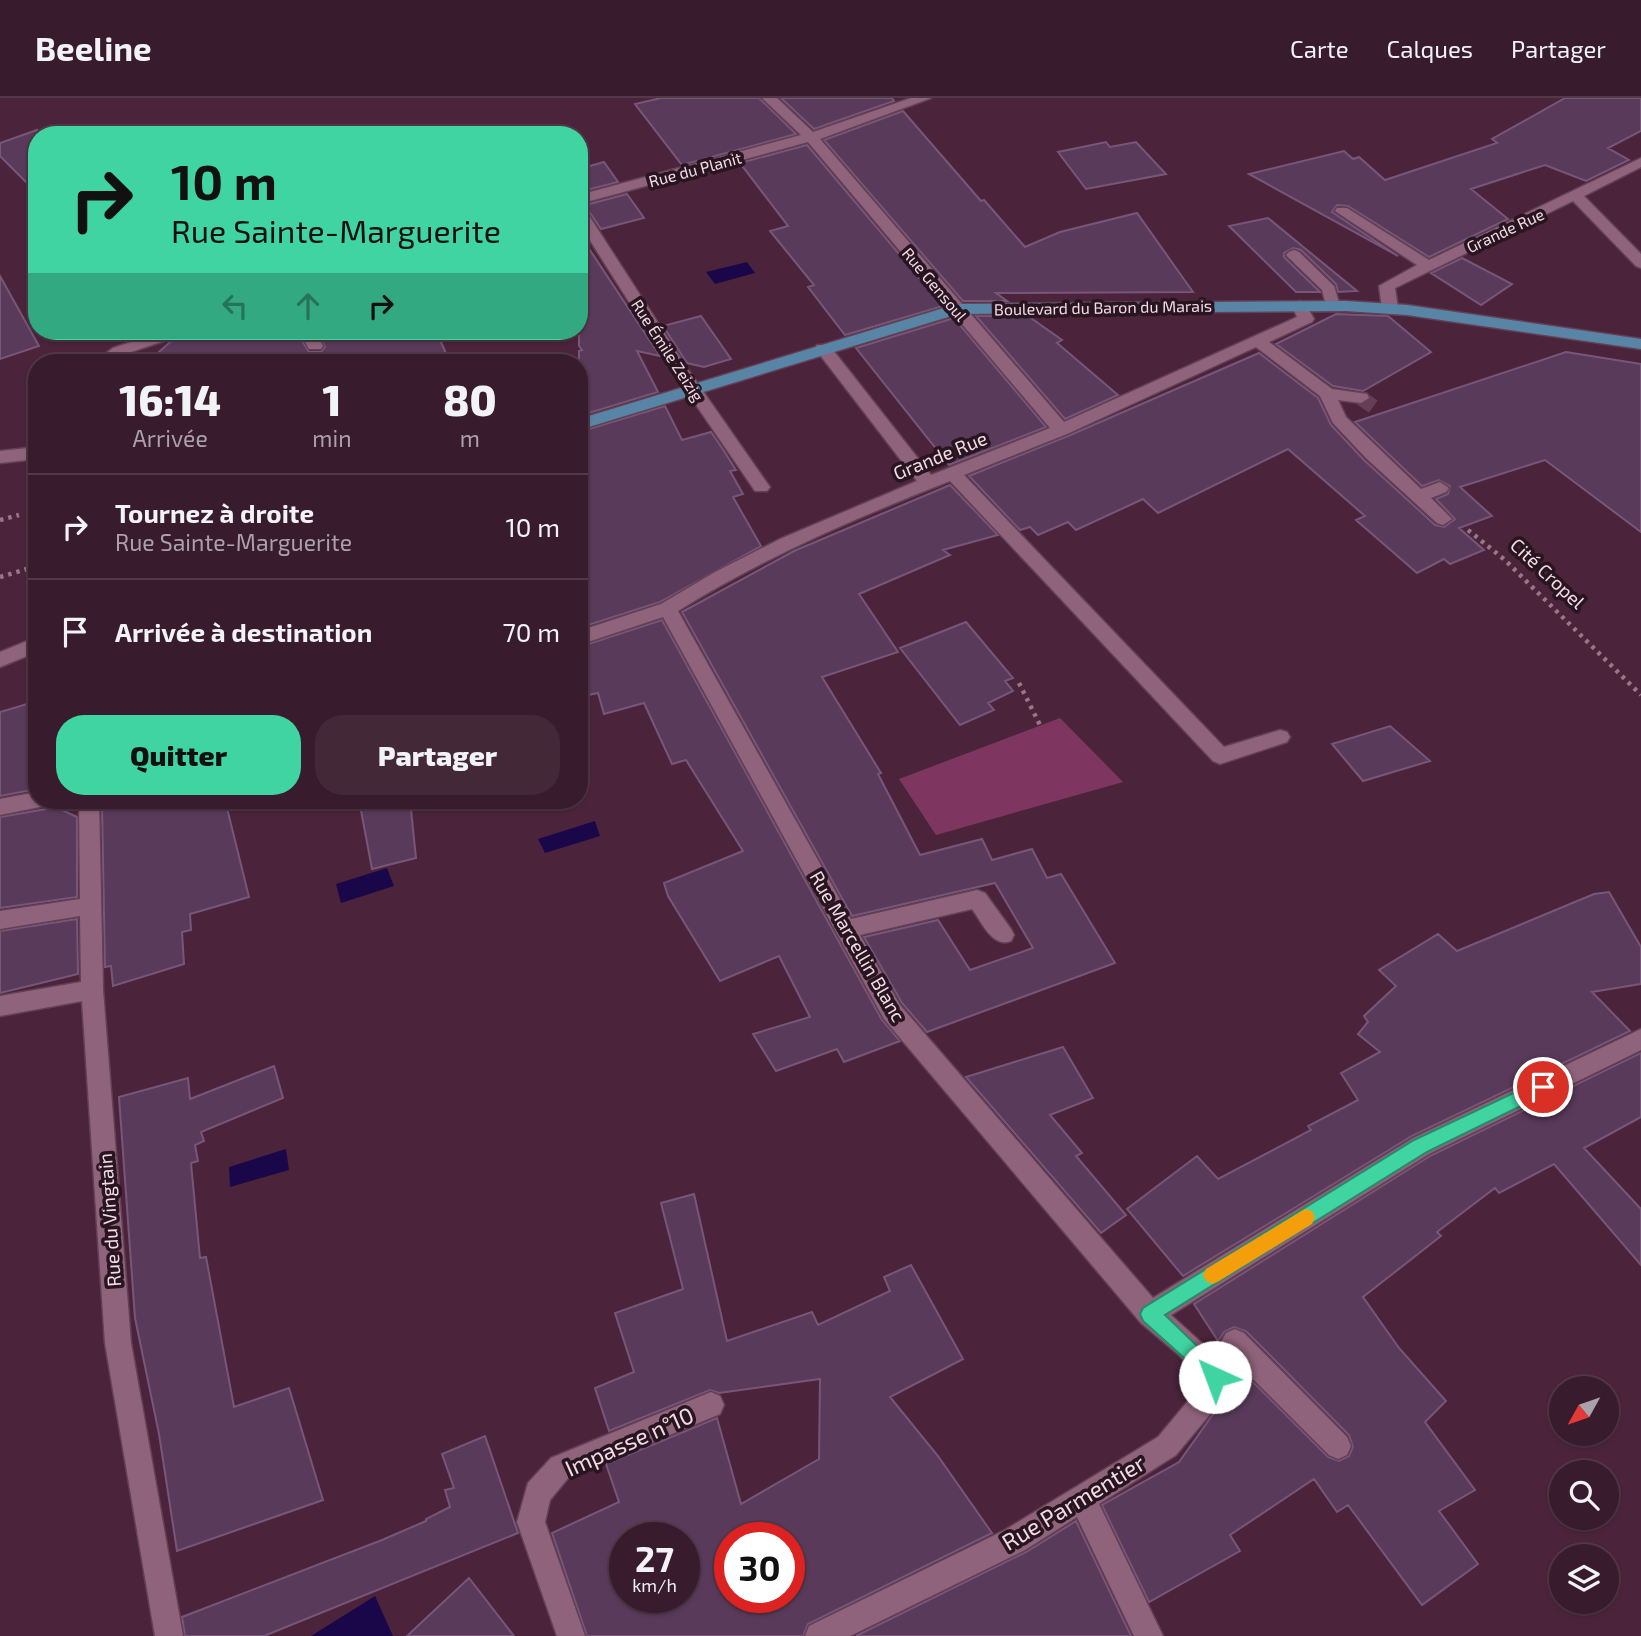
<!DOCTYPE html>
<html lang="fr">
<meta charset="utf-8">
<style>
body{margin:0;font-family:"Exo 2",sans-serif;background:#432838;color:#f1f3f6;height:100vh;display:flex;flex-direction:column;font-size:26px;white-space:nowrap}
*{box-sizing:border-box;margin:0}
p{font-size:23px;color:#aba1a9}
.icon{flex:none;width:38px;height:38px;fill:none;stroke:currentColor;stroke-width:2;stroke-linecap:round;stroke-linejoin:round}
.map{position:relative;flex:1;overflow:hidden}
.details{position:absolute;left:28px;top:256px;width:560px;height:455px;display:flex;flex-direction:column;background:#381b2c;border-radius:28px;box-shadow:0 2px 5px #0004,0 0 0 2px #523948}
.details>*{flex:none}
.guide{position:absolute;left:28px;top:28px;width:560px;height:214px;border-radius:28px;box-shadow:0 2px 5px #0004,0 0 0 2px #523948;background:#3fd4a2;color:#111;overflow:hidden}
.needle{width:46px;rotate:230deg}
.tools{position:absolute;left:1549px;top:1278px;display:grid;gap:14px}
.tools a{display:grid;place-items:center;width:70px;height:70px;border-radius:50%;background:#381b2c;box-shadow:0 2px 5px #0004,0 0 0 2px #523948;font-size:35px}
.speed{position:absolute;left:609px;top:1424px;display:flex;gap:14px;font-size:35px;font-weight:700;text-align:center}
.speed>*{display:grid;place-content:center;width:91px;height:91px;border-radius:50%;background:#381b2c;box-shadow:0 2px 5px #0004,0 0 0 2px #523948;line-height:1}
.speed small{font-size:18px;font-weight:400}
.speed .limit{border:10px solid #d22;background:#fff;color:#111}
.pin{position:absolute;display:grid;place-items:center;width:60px;height:60px;color:#fff;margin:-30px;border:4px solid #fff;border-radius:50%;box-shadow:0 2px 7px #0007}
.me{position:absolute;width:77px;margin:-38px;rotate:317deg;stroke-linejoin:round;filter:drop-shadow(0 0 5px #0008)}
.turn{display:flex;align-items:center;gap:24px;height:147px;padding:0 28px;font-size:32px}
.turn .icon{width:91px;height:91px;stroke-width:2.5}
.turn b{display:block;font-size:49px;line-height:60px}
.lanes{display:flex;align-items:center;height:66px;padding:0 28px;background:#0003;justify-content:center;gap:35px;direction:ltr}
.lanes .off{opacity:.35}
.eta{display:flex;justify-content:space-evenly;align-items:center;height:119px;text-align:center}
.eta b{font-size:42px;font-weight:800;line-height:49px}
.cta{display:flex;gap:14px;margin-top:auto;padding:14px 28px}
.cta a{flex:1;height:80px;border-radius:28px;background:#3fd4a2;color:#111;font-size:28px;font-weight:800;line-height:80px;text-align:center}
.cta a+a{background:#432838;color:#f1f3f6}
ul{padding:0;list-style:none}
li{display:flex;align-items:center;gap:21px;height:105px;padding:0 28px;border-top:2px solid #523948}
li div{flex:1}
li b{display:block;font-size:26px}
li em{font-style:normal}
header{display:flex;align-items:center;gap:42px;box-sizing:border-box;height:98px;padding:0 35px;background:#381b2c;border-bottom:2px solid #523948}
header strong{font-size:33px}
nav{display:flex;gap:38px;margin-inline-start:auto;font-size:24px}
.map>svg:first-child{display:block}
</style>
<header>
<strong>Beeline</strong>
<nav><a>Carte</a><a>Calques</a><a>Partager</a></nav>
</header>
<div class="map">
<svg width="1641" height="1538" viewBox="0 0 1641 1538">
<rect width="100%" height="100%" fill="#4b243b"/>
<path fill="#7e3661" d="M 1060,620 L 1123,684 L 936,737 L 899,681 Z"/>
<path fill="#1a074a" d="M 747,164 L 755,175 L 715,186 L 706,174 Z
M 595,723 L 600,738 L 545,755 L 538,741 Z
M 387,770 L 394,788 L 341,805 L 336,786 Z
M 286,1051 L 289,1072 L 230,1089 L 229,1069 Z
M 375,1498 L 393,1538 L 311,1538 Z"/>
<path fill="#5a3a5b" stroke="#775678" stroke-width="2" fill-rule="evenodd" d="M 661,0 L 759,0 L 796,36 L 682,67 L 635,6 Z
M 781,0 L 892,0 L 894,3 L 814,31 Z
M 1565,0 L 1641,0 L 1641,33 L 1608,50 L 1629,62 L 1586,83 L 1545,67 L 1471,91 L 1508,121 L 1429,159 L 1348,108 L 1337,107 L 1332,114 L 1398,158 L 1249,76 L 1344,53 L 1353,61 L 1359,59 L 1385,82 L 1497,45 L 1492,41 Z
M 903,13 L 981,103 L 984,102 L 1025,149 L 1060,134 L 1137,115 L 1193,194 L 996,195 L 1007,203 L 963,203 L 824,42 Z
M 37,32 L 37,95 L 0,58 L 0,45 Z
M 1106,44 L 1110,49 L 1136,44 L 1166,76 L 1086,91 L 1058,54 Z
M 807,47 L 943,208 L 845,237 L 808,189 L 814,187 L 770,133 L 788,128 L 740,65 Z
M 604,64 L 618,84 L 579,94 L 579,71 Z
M 627,96 L 644,120 L 601,131 L 588,112 L 582,108 Z
M 1268,120 L 1357,193 L 1338,194 L 1336,186 L 1301,152 L 1293,150 L 1284,155 L 1284,159 L 1320,194 L 1296,194 L 1229,128 Z
M 579,130 L 583,136 L 580,137 L 660,258 L 637,253 L 658,294 L 579,318 L 579,253 L 582,252 L 579,248 Z
M 1462,160 L 1512,186 L 1481,207 L 1431,175 Z
M 0,178 L 39,248 L 0,261 Z
M 1336,216 L 1388,218 L 1431,254 L 1363,293 L 1333,288 L 1276,246 Z
M 701,218 L 731,261 L 704,269 L 687,265 L 663,228 Z
M 976,218 L 1028,218 L 1062,242 L 1057,245 L 1118,297 L 1065,321 Z
M 954,220 L 1046,329 L 949,367 L 856,250 Z
M 190,233 L 296,233 L 309,254 L 321,254 L 325,249 L 318,233 L 436,233 L 450,264 L 148,264 L 170,244 L 186,238 Z
M 1566,254 L 1641,266 L 1641,434 L 1545,362 L 1460,389 L 1492,418 L 1459,430 L 1484,452 L 1450,466 L 1444,461 L 1417,475 L 1356,422 L 1365,418 L 1288,351 L 1158,415 L 1143,401 L 1076,432 L 1068,424 L 1038,437 L 1030,429 L 1020,432 L 969,378 L 1068,338 L 1259,255 L 1318,300 L 1331,327 L 1364,362 L 1435,427 L 1444,429 L 1455,421 L 1436,401 L 1448,396 L 1450,388 L 1439,382 L 1422,388 L 1355,324 Z
M 665,308 L 682,342 L 711,334 L 722,350 L 736,372 L 730,373 L 743,396 L 733,399 L 761,448 L 660,504 L 579,530 L 579,334 Z
M 950,387 L 998,437 L 943,452 L 950,457 L 859,496 L 898,554 L 822,579 L 881,675 L 878,676 L 920,757 L 982,741 L 992,762 L 1032,751 L 1047,780 L 1061,776 L 1115,865 L 927,934 L 902,905 L 864,839 L 938,822 L 970,872 L 1033,850 L 995,785 L 852,818 L 682,514 L 794,453 Z
M 662,522 L 882,922 L 900,943 L 844,964 L 837,951 L 776,973 L 753,936 L 810,919 L 779,858 L 720,883 L 668,798 L 664,785 L 743,753 L 686,662 L 672,666 L 644,605 L 604,616 L 598,595 L 579,599 L 579,549 Z
M 966,524 L 1013,580 L 1005,583 L 1013,593 L 988,605 L 994,612 L 960,627 L 900,550 Z
M 37,603 L 37,691 L 0,698 L 0,614 Z
M 1390,628 L 1430,663 L 1363,683 L 1332,646 Z
M 106,702 L 225,702 L 249,799 L 190,816 L 191,832 L 182,834 L 184,866 L 113,888 L 111,868 L 105,869 L 102,708 Z
M 359,702 L 410,702 L 416,760 L 372,771 Z
M 49,706 L 77,719 L 77,799 L 0,810 L 0,719 L 46,711 Z
M 1609,794 L 1641,849 L 1641,886 L 1592,894 L 1630,933 L 1412,1038 L 1183,1178 L 1127,1111 L 1197,1058 L 1218,1081 L 1311,1032 L 1308,1028 L 1358,1002 L 1341,975 L 1380,954 L 1358,936 L 1368,924 L 1364,918 L 1396,888 L 1379,872 L 1438,836 L 1457,853 L 1594,796 Z
M 77,821 L 78,876 L 0,895 L 0,833 Z
M 1063,949 L 1093,1000 L 1050,1017 L 1082,1055 L 1076,1058 L 1126,1117 L 1101,1135 L 966,979 Z
M 1641,955 L 1641,1019 L 1584,1050 L 1641,1111 L 1641,1167 L 1554,1066 L 1499,1095 L 1495,1090 L 1437,1134 L 1441,1138 L 1363,1199 L 1399,1250 L 1446,1303 L 1425,1324 L 1475,1392 L 1439,1413 L 1478,1466 L 1422,1507 L 1348,1407 L 1337,1414 L 1314,1381 L 1230,1437 L 1240,1453 L 1149,1504 L 1102,1407 L 1179,1364 L 1233,1288 L 1244,1284 L 1236,1272 L 1238,1269 L 1328,1359 L 1339,1363 L 1349,1358 L 1353,1349 L 1349,1337 L 1246,1233 L 1234,1229 L 1224,1234 L 1218,1243 L 1194,1206 L 1430,1058 Z
M 274,968 L 283,1000 L 201,1034 L 204,1043 L 195,1047 L 198,1063 L 191,1065 L 200,1160 L 206,1159 L 234,1309 L 289,1290 L 323,1402 L 177,1453 L 159,1336 L 135,1220 L 119,999 L 188,980 L 190,1001 Z
M 694,1096 L 727,1243 L 812,1214 L 818,1227 L 890,1193 L 884,1179 L 911,1167 L 963,1261 L 890,1299 L 938,1358 L 992,1435 L 808,1526 L 803,1538 L 587,1538 L 552,1435 L 619,1404 L 606,1366 L 717,1320 L 741,1406 L 819,1361 L 820,1281 L 719,1295 L 710,1292 L 609,1333 L 595,1290 L 634,1274 L 615,1215 L 683,1191 L 661,1105 ZM 625,1440 L 684,1440 L 684,1500 L 625,1500 ZM 730,1440 L 789,1440 L 789,1500 L 730,1500 Z
M 485,1338 L 518,1435 L 264,1538 L 185,1538 L 182,1519 L 382,1442 L 426,1423 L 426,1421 L 450,1409 L 445,1392 L 454,1390 L 442,1356 Z
M 1076,1423 L 1131,1538 L 856,1538 L 1026,1454 Z
M 469,1480 L 514,1538 L 407,1538 Z"/>
<g fill="none" stroke-linecap="round" stroke-linejoin="round">
<path stroke="#643f55" stroke-width="15" stroke-dasharray="15 8" stroke-linecap="butt" d="M 1361,300 L 1378,312"/>
<g stroke="#634155" stroke-width="3">
<path id="minor" d="M 762,0 L 777,0 L 813,34 L 911,0 L 931,0 L 820,41 L 1064,324 L 1297,219 L 1292,208 L 1300,203 L 1305,205 L 1314,221 L 1312,224 L 1269,244 L 1332,291 L 1367,296 L 1369,300 L 1361,305 L 1338,302 L 1346,319 L 1421,391 L 1440,384 L 1449,390 L 1446,394 L 1431,400 L 1452,421 L 1443,427 L 1437,425 L 1366,360 L 1333,325 L 1320,298 L 1256,249 L 1067,336 L 964,377 L 1224,649 L 1280,632 L 1287,634 L 1290,639 L 1287,644 L 1220,666 L 1213,663 L 950,383 C 856,420 764,459 678,513 L 851,821 L 977,792 L 985,795 L 1011,831 L 1014,837 L 1011,843 C 992,850 982,824 972,811 L 860,837 L 900,907 L 1153,1200 L 1413,1040 L 1641,931 L 1641,952 L 1429,1056 L 1171,1217 L 1214,1256 L 1226,1235 L 1235,1231 L 1244,1235 L 1347,1339 L 1351,1348 L 1347,1357 L 1338,1361 L 1329,1357 L 1237,1265 L 1228,1281 L 1231,1287 L 1227,1296 L 1176,1357 L 1099,1406 L 1163,1538 L 1134,1538 L 1077,1419 L 1025,1452 L 850,1538 L 805,1538 L 809,1528 L 1005,1432 L 1158,1339 L 1203,1285 L 1179,1257 L 1141,1225 L 884,921 L 663,519 L 579,547 L 579,533 L 661,506 L 715,474 L 780,441 L 917,383 L 817,253 L 815,250 L 817,247 L 829,247 L 931,377 L 1050,330 L 808,44 L 579,106 L 579,97 L 801,37 Z
M 1641,60 L 1641,69 L 1584,98 L 1641,156 L 1641,170 L 1636,168 L 1573,103 L 1395,190 L 1398,210 L 1390,215 L 1382,210 L 1379,188 L 1417,167 L 1335,113 L 1337,110 L 1347,110 L 1429,162 Z
M 579,109 L 586,113 L 689,273 L 767,385 L 770,389 L 767,393 L 755,393 L 674,275 L 579,125 Z
M 1294,152 L 1299,154 L 1334,188 L 1340,208 L 1337,211 L 1327,211 L 1322,192 L 1289,160 L 1286,157 L 1289,154 Z
M 164,233 L 187,233 L 185,236 L 125,256 L 113,264 L 95,264 L 113,250 Z
M 299,233 L 315,233 L 323,248 L 321,251 L 309,251 Z
M 37,349 L 37,361 L 0,365 L 0,353 Z
M 37,539 L 37,554 L 0,569 L 0,554 Z
M 37,694 L 37,702 L 48,702 L 45,708 L 0,717 L 0,701 Z
M 79,702 L 99,702 L 103,892 L 131,1245 L 183,1538 L 155,1538 L 105,1245 L 82,903 L 0,918 L 0,898 L 81,884 L 80,818 L 0,831 L 0,813 L 80,801 Z
M 711,1294 L 720,1298 L 724,1307 L 720,1316 L 569,1379 L 550,1402 L 545,1424 L 585,1538 L 557,1538 L 517,1424 L 528,1385 L 551,1360 Z"/>
</g>
<g stroke="#634155" stroke-width="3">
<path id="major" d="M 1346,203 L 1407,207 L 1641,241 L 1641,251 L 1407,217 L 1346,213 L 958,216 L 579,332 L 579,321 L 957,206 Z"/>
</g>
<path stroke="#987789" stroke-width="4.5" stroke-dasharray="3.5 5" stroke-linecap="butt" d="M 0,422 L 19,417
M 1468,432 L 1505,462 L 1641,597
M 0,479 L 37,468
M 1019,585 L 1040,627"/>
<use href="#minor" fill="#90637c" fill-rule="evenodd"/>
<use href="#major" fill="#5885a5" fill-rule="evenodd"/>
</g>
<path fill="#3fd4a2" stroke="#298a69" stroke-width="2" d="M 1543,981 L 1549,983 L 1552,989 L 1549,994 L 1427,1054 L 1165,1217 L 1222,1272 L 1225,1279 L 1222,1286 L 1215,1289 L 1208,1286 L 1192,1267 L 1143,1223 L 1140,1216 L 1143,1210 L 1414,1042 Z"/>
<path fill="#f59e0b" d="M 1305,1111 L 1312,1113 L 1315,1119 L 1312,1126 L 1219,1183 L 1213,1186 L 1206,1183 L 1203,1177 L 1206,1171 Z"/>
<g text-anchor="middle" dominant-baseline="central" stroke-width="7" stroke-linejoin="round" paint-order="stroke">
<g font-size="16" fill="#f4dae7" stroke="#27151f">
<text transform="translate(695 71) rotate(-15)">Rue du Planit</text>
<text transform="translate(1505 132) rotate(-25)">Grande Rue</text>
<text transform="translate(935 186) rotate(50)">Rue Gensoul</text>
<text transform="translate(1103 209) rotate(-1)">Boulevard du Baron du Marais</text>
<text transform="translate(668 252) rotate(57)">Rue Émile Zeizig</text>
</g>
<g font-size="19" fill="#f4dae7" stroke="#27151f">
<text transform="translate(940 357) rotate(-22)">Grande Rue</text>
<text transform="translate(1548 475) rotate(43)">Cité Cropel</text>
<text transform="translate(858 848) rotate(60)">Rue Marcellin Blanc</text>
<text transform="translate(109 1122) rotate(-94)">Rue du Vingtain</text>
</g>
<g font-size="23" fill="#f4dae7" stroke="#27151f">
<text transform="translate(629 1343) rotate(-24)">Impasse n°10</text>
<text transform="translate(1073 1404) rotate(-31)">Rue Parmentier</text>
</g>
</g>
</svg>
<div class="tools">
<a><svg class="needle" viewBox="-14 -14 28 28"><path d="M0-13l5 13h-10z" fill="#e53935"/><path d="M0 13l5-13h-10z" fill="#aba1a9"/></svg></a>
<a><svg class="icon" aria-label="search" viewBox="0 0 24 24"><circle cx="10" cy="10" r="6"/><path d="M15 15l6 6"/></svg></a>
<a><svg class="icon" aria-label="layers" viewBox="0 0 24 24"><path d="M12 4l9 5-9 5-9-5zM3 14l9 5 9-5"/></svg></a>
</div>
<div class="speed"><div>27<small>km/h</small></div><div class="limit">30</div></div>
<div class="pin" style="left:1543px;top:989px;background:#d93025"><svg class="icon" aria-label="arrive" viewBox="0 0 24 24"><path d="M6 21V4h12l-3 4 3 4H6"/></svg></div>
<svg class="me" style="left:1215px;top:1279px" viewBox="-20 -20 40 40"><circle r="19" fill="#fff"/><path d="M0-13L10 11 0 6-10 11z" fill="#3fd4a2"/></svg>
<div class="guide">
<div class="turn"><svg class="icon" aria-label="right" viewBox="0 0 24 24"><path d="M7 20v-9h11M14 6l5 5-5 5"/></svg><div><b>10 m</b>Rue Sainte-Marguerite</div></div>
<div class="lanes"><svg class="icon off" aria-label="left" viewBox="0 0 24 24"><path d="M17 20v-9H6M10 6l-5 5 5 5"/></svg><svg class="icon off" aria-label="ahead" viewBox="0 0 24 24"><path d="M12 20V5M6 11l6-6 6 6"/></svg><svg class="icon" aria-label="right" viewBox="0 0 24 24"><path d="M7 20v-9h11M14 6l5 5-5 5"/></svg></div>
</div>
<section class="details">
<div class="eta">
<div><b>16:14</b><p>Arrivée</p></div>
<div><b>1</b><p>min</p></div>
<div><b>80</b><p>m</p></div>
</div>
<ul>
<li><svg class="icon" aria-label="right" viewBox="0 0 24 24"><path d="M7 20v-9h11M14 6l5 5-5 5"/></svg><div><b>Tournez à droite</b><p>Rue Sainte-Marguerite</p></div><em>10 m</em></li>
<li><svg class="icon" aria-label="arrive" viewBox="0 0 24 24"><path d="M6 21V4h12l-3 4 3 4H6"/></svg><div><b>Arrivée à destination</b></div><em>70 m</em></li>
</ul>
<div class="cta"><a>Quitter</a><a>Partager</a></div>
</section>
</div>
